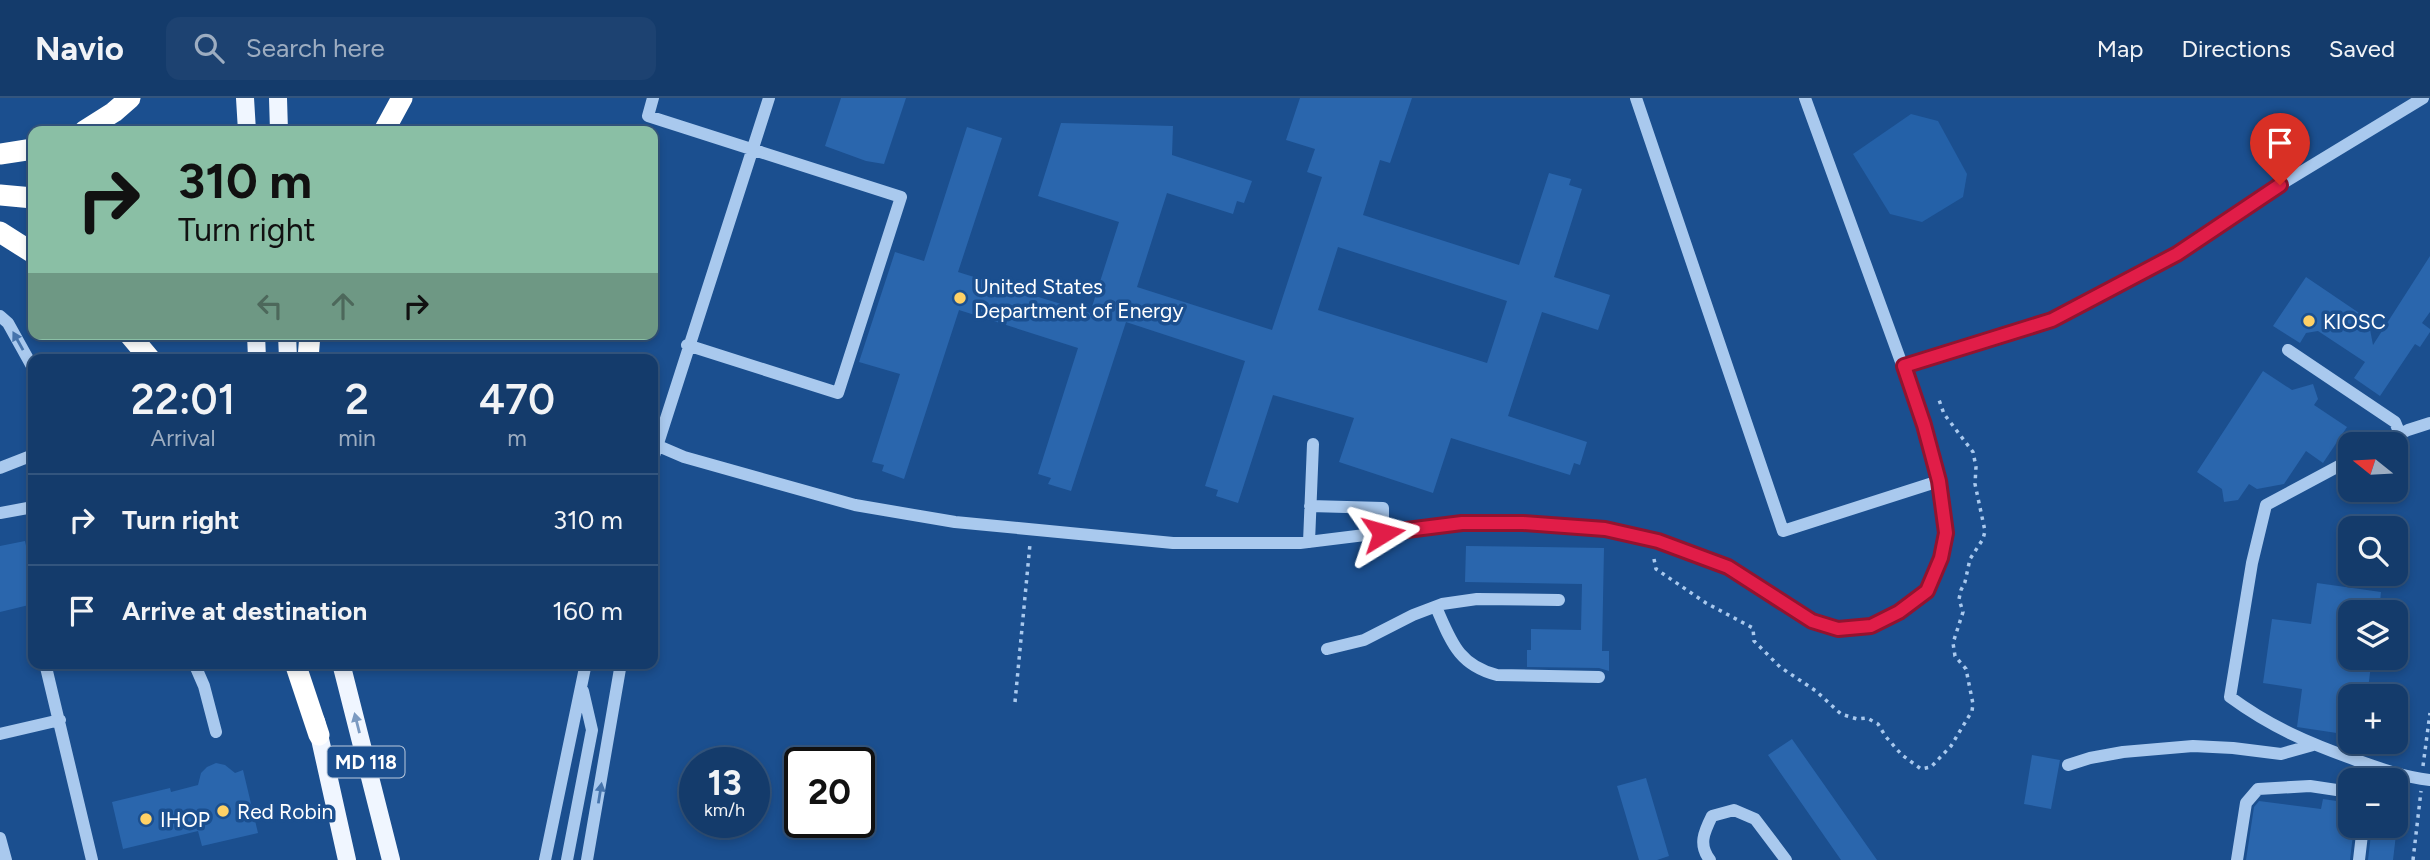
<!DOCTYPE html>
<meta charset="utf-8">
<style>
body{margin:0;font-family:Figtree,sans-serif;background:#1d4271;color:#f1f3f6;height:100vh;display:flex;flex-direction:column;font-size:26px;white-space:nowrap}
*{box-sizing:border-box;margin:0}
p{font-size:23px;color:#9dadc1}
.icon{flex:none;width:38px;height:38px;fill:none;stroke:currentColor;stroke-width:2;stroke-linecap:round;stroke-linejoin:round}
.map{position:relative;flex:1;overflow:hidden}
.details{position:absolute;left:28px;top:256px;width:630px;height:315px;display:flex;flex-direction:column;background:#143b6b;border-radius:14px;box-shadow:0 4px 10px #0003,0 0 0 2px #33557e}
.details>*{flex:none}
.top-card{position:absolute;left:28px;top:28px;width:630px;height:214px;border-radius:14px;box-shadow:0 4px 10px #0003,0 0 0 2px #33557e;background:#8abfa5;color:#111;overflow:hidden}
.needle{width:46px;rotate:288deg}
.tools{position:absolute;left:2338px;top:334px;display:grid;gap:14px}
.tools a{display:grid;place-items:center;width:70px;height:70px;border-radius:14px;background:#143b6b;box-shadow:0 4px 10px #0003,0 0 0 2px #33557e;font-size:35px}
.speed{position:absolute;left:679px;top:649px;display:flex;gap:14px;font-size:35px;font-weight:700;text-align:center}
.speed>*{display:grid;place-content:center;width:91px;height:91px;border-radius:50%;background:#143b6b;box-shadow:0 4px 10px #0003,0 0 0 2px #33557e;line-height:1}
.speed small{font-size:18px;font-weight:400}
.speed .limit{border:4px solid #111;border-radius:10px;background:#fff;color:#111}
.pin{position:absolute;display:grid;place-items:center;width:60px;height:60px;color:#fff;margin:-72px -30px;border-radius:50% 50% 50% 0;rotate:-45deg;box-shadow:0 0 7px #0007}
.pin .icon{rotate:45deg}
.me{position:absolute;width:77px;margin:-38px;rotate:82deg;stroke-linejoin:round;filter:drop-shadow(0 0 5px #0008)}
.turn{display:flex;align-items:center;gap:24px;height:147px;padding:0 35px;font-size:32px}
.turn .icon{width:91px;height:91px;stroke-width:2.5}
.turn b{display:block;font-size:49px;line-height:60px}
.lanes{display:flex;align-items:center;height:66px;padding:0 35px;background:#0003;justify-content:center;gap:35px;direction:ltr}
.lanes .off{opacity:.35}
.eta{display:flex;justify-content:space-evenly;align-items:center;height:119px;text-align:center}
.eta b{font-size:42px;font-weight:600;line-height:49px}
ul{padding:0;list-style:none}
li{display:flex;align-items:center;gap:21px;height:91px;padding:0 35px;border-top:2px solid #33557e}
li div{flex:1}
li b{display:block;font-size:26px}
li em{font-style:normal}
header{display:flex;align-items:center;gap:42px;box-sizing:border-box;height:98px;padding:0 35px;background:#143b6b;border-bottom:2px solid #33557e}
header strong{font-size:33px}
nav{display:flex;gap:38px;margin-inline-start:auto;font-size:24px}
.search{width:490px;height:63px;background:#1d4271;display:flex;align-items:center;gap:18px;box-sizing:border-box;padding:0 24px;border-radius:14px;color:#9dadc1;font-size:26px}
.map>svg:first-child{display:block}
</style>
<header>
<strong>Navio</strong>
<div class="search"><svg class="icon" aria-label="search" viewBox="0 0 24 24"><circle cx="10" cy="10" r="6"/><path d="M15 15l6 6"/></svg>Search here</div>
<nav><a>Map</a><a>Directions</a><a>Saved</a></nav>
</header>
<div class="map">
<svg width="2430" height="762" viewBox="0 0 2430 762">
<rect width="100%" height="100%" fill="#1b4f8f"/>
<path fill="#2461a8" d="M 1911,16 L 1938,23 L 1967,76 L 1963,99 L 1922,124 L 1890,116 L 1853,56 Z"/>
<path fill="#2a66ad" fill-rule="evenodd" d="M 841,0 L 906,0 L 884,66 L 866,63 L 825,48 Z
M 1300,0 L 1412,0 L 1390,65 L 1380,62 L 1363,117 L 1519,167 L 1549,75 L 1571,81 L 1569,87 L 1582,91 L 1554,179 L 1610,197 L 1598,232 L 1542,214 L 1508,318 L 1587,344 L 1580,367 L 1574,365 L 1570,377 L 1451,340 L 1433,395 L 1339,364 L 1354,320 L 1273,297 L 1238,405 L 1216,398 L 1218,392 L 1205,388 L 1245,263 L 1126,224 L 1071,393 L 1048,386 L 1051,380 L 1038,376 L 1078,250 L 959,212 L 904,381 L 882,373 L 884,367 L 872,364 L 900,276 L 859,264 L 895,154 L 924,163 L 967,29 L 1002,40 L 958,174 L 1090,215 L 1119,124 L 1038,98 L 1061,25 L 1173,28 L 1172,57 L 1252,83 L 1244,105 L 1237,103 L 1233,116 L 1167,95 L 1137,189 L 1272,232 L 1322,79 L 1307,74 L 1315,51 L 1286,42 ZM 1338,149 L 1507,203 L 1487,265 L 1318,212 Z
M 2430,158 L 2430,214 L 2422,225 L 2430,231 L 2430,234 L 2420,249 L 2415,246 L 2380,298 L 2354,280 L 2365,264 L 2318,233 L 2306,235 L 2300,245 L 2273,228 L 2306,179 L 2368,221 L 2373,247 Z
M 2263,273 L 2292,292 L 2313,286 L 2318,301 L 2314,307 L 2347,329 L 2323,365 L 2306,353 L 2284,386 L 2257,391 L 2249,386 L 2238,402 L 2224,404 L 2222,391 L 2197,374 Z
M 25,443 L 33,480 L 33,506 L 0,514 L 0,448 Z
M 1466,448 L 1604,450 L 1602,553 L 1609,553 L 1609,573 L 1599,570 L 1527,569 L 1527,552 L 1531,552 L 1531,531 L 1581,532 L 1582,486 L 1465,484 Z
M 2317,485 L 2381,494 L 2379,514 L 2350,514 L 2350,560 L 2372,560 L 2367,598 L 2350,598 L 2350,637 L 2297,629 L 2302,591 L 2263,585 L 2272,521 L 2311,526 Z
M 1792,641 L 1877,762 L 1841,762 L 1768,657 Z
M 2032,657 L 2060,662 L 2051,711 L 2024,706 Z
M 216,665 L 225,667 L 235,675 L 243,672 L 258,735 L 202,748 L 198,733 L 123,751 L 112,704 L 170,690 L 171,694 L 198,687 L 201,675 L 207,669 Z
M 1646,680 L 1669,758 L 1657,762 L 1639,762 L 1617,688 Z
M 2323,701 L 2350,705 L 2350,728 L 2354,728 L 2350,762 L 2246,762 L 2254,709 L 2259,703 L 2321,711 Z
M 2372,728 L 2397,728 L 2393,762 L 2368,762 Z"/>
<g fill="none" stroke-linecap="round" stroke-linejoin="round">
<path stroke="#a9c9ee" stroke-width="3.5" stroke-dasharray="3.5 5" stroke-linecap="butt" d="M 1654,461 L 1656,471 L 1706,505 L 1753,530 L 1754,543 L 1780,569 L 1816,593 L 1841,616 L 1857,621 L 1867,620 L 1878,626 L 1886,639 L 1902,657 L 1921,671 L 1931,669 L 1951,648 L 1972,613 L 1973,606 L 1966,571 L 1955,558 L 1953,545 L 1963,514 L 1959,501 L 1961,492 L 1965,484 L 1970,461 L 1983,441 L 1985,433 L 1975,386 L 1976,369 L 1973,354 L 1944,316 L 1938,299
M 1015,604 L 1030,446
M 2423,668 L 2430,615
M 2413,762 L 2421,693"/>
<path stroke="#a9c9ee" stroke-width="12" d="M 653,0 L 648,18 L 901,99 L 838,295 L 687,247
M 1636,0 L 1783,433 L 1939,383
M 0,218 L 8,225 L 33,270
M 2288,252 L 2395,324 L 2400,336
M 1904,268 L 2052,222 L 2177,156 L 2280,87 L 2423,0
M 2380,346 L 2408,332 L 2430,325
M 656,347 L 684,359 L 855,407 L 955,424 L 1173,445 L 1300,445 L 1462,425 L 1523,424 L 1605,431 L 1658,443 L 1728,469 L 1812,523 L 1837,531 L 1871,528 L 1899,514 L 1927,493 L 1941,460 L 1946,435 L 1939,383 L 1924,327 L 1805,0
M 653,361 L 769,0
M 2350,362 L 2266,407 L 2252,465 L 2230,599 C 2271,629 2308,645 2356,662 C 2381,671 2404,679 2430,682
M 0,370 L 33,357
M 1310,408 L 1383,410 L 1383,435
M 0,415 L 33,409
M 1309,444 L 1313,346
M 1436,509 C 1451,543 1458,567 1497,577 L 1599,579
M 1327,551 L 1364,542 L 1413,517 L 1442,506 L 1477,501 L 1559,502
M 45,565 L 92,762
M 194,565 L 204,588 L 216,634
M 0,636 L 60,622
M 2068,667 L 2090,660 L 2123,654 L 2193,648 L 2233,650 L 2281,656 L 2313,647
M 0,740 L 6,762
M 545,762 L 586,565
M 567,762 L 592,632 L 583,593
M 587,762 L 621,565
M 1710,762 C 1698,747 1704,734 1712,718 L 1734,712 L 1755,721 L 1786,762
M 2237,762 L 2246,705 L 2258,691 L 2310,688 L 2350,694
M 2359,762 L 2363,728"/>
<path stroke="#f0f6ff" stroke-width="18" d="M 245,0 L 247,33
M 278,0 L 279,33
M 256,236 L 257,261
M 287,236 L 288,261
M 341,565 L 391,762
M 316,623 L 347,762"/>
<path stroke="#fff" stroke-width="21" d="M 84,33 L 114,14 L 130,0
M 384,33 L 402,0
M 0,56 L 33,51
M 0,97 L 33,100
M 0,134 L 33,155
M 129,236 L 150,261
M 308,261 L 310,236
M 295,565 L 319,637"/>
</g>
<defs><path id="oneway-solid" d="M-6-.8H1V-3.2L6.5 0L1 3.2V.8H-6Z" transform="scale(1.75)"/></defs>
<g fill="#4674ac">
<use href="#oneway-solid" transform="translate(18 243) rotate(-119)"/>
<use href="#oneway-solid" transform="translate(600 695) rotate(-81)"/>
</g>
<use fill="#7b9ac1" href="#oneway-solid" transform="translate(357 625) rotate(-104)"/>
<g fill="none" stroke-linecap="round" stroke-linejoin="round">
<g stroke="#92132f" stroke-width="18">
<path id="route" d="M 1383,435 L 1462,425 L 1523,425 L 1605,431 L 1658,443 L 1728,469 L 1812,523 L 1838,531 L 1871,528 L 1899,514 L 1927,493 L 1941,460 L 1946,435 L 1939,383 L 1924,327 L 1904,268 L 2052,222 L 2177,156 L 2280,87"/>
</g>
<use href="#route" stroke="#e11d48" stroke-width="12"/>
</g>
<g fill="#ffd166" stroke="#1b4f8f" stroke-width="2.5">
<circle cx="960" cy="200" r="7"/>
<circle cx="2309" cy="223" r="7"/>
<circle cx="223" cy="713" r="7"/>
<circle cx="146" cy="721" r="7"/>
</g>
<g text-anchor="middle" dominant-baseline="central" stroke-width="7" stroke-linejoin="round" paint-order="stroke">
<rect fill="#1b4f8f" stroke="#bbcadd" stroke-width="2" x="327.5" y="648.5" width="77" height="31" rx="5"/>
<g font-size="19" font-weight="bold" fill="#fff">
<text x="366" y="664">MD 118</text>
</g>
<g font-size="21" fill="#fff" stroke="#1b4f8f" text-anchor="start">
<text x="974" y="188">United States<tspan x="974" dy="24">Department of Energy</tspan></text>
<text x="2323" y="223">KIOSC</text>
<text x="237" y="713">Red Robin</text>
<text x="160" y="721">IHOP</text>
</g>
</g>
</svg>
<div class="tools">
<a><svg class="needle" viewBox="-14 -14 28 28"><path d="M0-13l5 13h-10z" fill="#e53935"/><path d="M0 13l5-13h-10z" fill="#9dadc1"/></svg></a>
<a><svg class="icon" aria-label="search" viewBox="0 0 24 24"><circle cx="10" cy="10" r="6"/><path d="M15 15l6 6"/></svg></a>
<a><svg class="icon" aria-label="layers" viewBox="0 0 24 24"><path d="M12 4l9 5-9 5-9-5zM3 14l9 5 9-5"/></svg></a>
<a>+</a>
<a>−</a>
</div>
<div class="speed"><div>13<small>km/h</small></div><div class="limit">20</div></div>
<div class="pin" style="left:2280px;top:87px;background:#d93025"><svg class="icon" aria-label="arrive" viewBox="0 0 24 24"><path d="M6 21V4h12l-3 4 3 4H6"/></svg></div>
<svg class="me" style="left:1383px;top:435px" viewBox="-20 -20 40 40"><path d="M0-17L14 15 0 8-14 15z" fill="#e11d48" stroke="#fff" stroke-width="4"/></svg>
<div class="top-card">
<div class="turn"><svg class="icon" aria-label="right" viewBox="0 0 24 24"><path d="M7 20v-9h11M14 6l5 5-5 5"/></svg><div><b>310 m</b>Turn right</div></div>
<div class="lanes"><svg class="icon off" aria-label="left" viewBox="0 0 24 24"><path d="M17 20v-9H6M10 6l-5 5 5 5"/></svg><svg class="icon off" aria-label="ahead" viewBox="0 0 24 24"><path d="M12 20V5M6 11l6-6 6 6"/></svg><svg class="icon" aria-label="right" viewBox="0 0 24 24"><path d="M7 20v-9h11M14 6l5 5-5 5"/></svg></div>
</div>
<section class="details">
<div class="eta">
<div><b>22:01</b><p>Arrival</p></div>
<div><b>2</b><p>min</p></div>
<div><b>470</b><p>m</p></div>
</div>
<ul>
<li><svg class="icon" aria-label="right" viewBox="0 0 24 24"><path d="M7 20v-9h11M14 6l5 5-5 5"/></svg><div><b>Turn right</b></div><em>310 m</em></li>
<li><svg class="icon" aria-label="arrive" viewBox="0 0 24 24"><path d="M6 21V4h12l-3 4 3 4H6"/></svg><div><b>Arrive at destination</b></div><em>160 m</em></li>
</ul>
</section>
</div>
